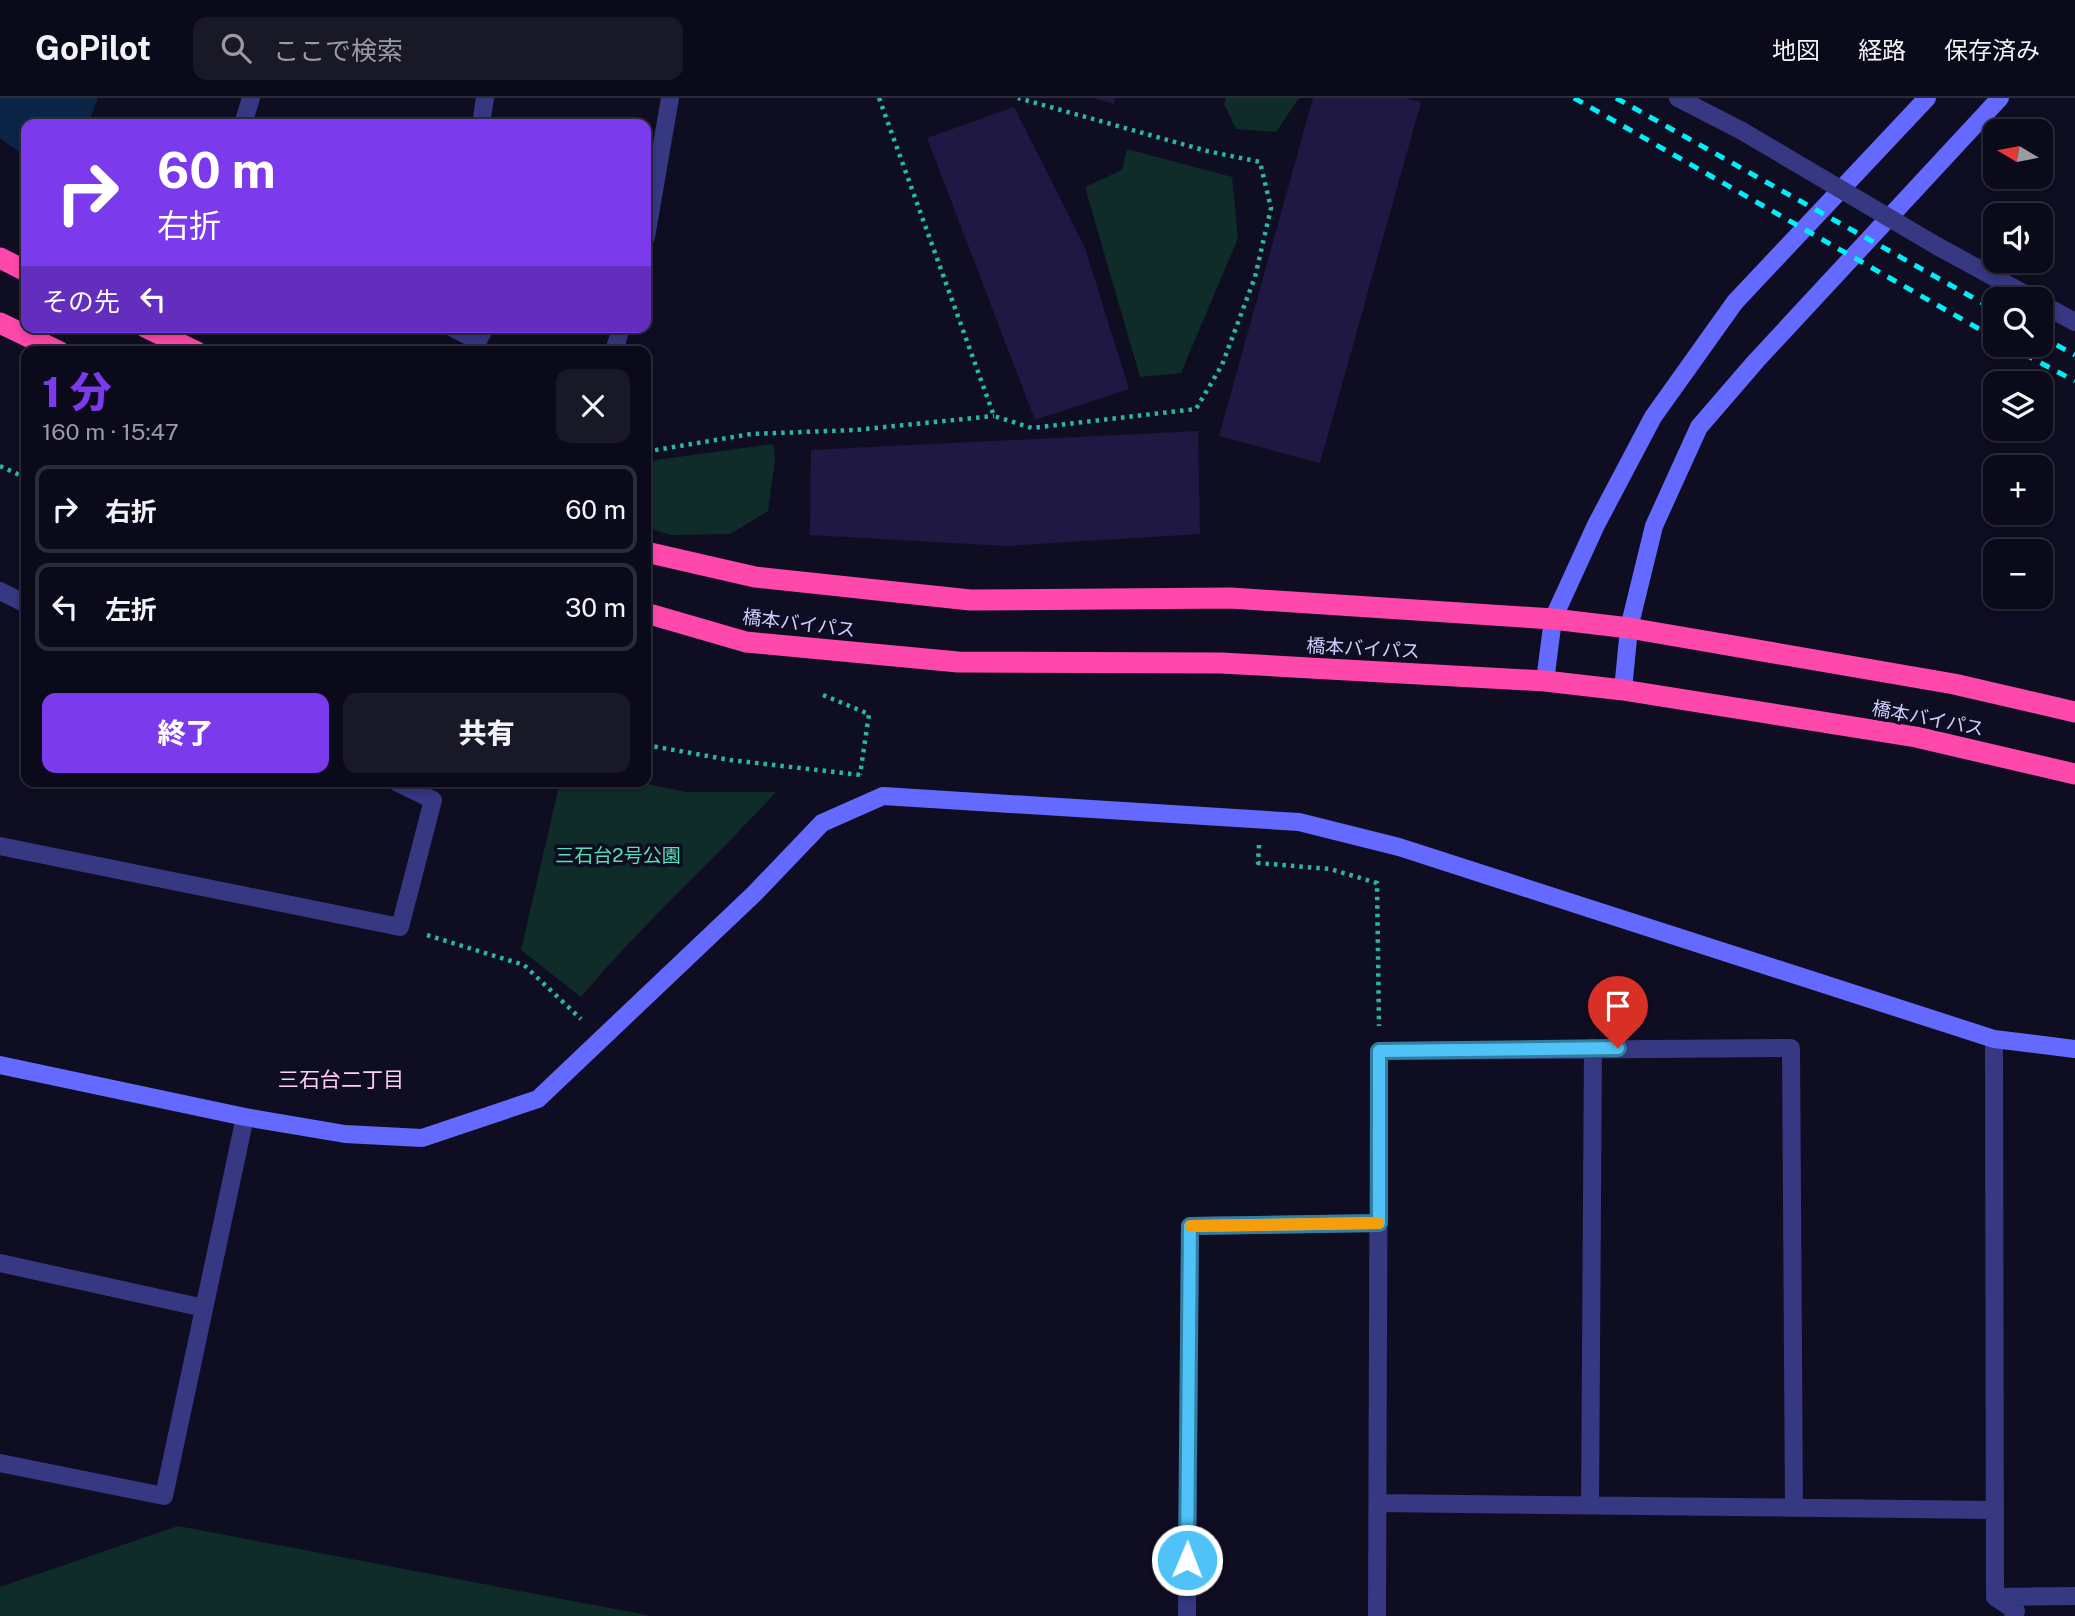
<!DOCTYPE html>
<html lang="ja">
<meta charset="utf-8">
<style>
body{margin:0;font-family:"Public Sans","Noto Sans JP",sans-serif;background:#191827;color:#f1f3f6;height:100vh;display:flex;flex-direction:column;font-size:26px;white-space:nowrap}
*{box-sizing:border-box;margin:0}
p{font-size:23px;color:#9a9aa2}
.icon{flex:none;width:38px;height:38px;fill:none;stroke:currentColor;stroke-width:2;stroke-linecap:round;stroke-linejoin:round}
.map{position:relative;flex:1;overflow:hidden}
.drawer{position:absolute;left:21px;top:248px;width:630px;height:441px;display:flex;flex-direction:column;background:#0b0a1a;border-radius:14px;box-shadow:0 4px 10px #0003,0 0 0 2px #2b2b39}
.drawer>*{flex:none}
.top-card{position:absolute;left:21px;top:21px;width:630px;height:214px;border-radius:14px;box-shadow:0 4px 10px #0003,0 0 0 2px #2b2b39;background:#7c3aed;color:#fff;overflow:hidden}
.needle{width:46px;rotate:280deg}
.controls{position:absolute;left:1983px;top:21px;display:grid;gap:14px}
.controls a{display:grid;place-items:center;width:70px;height:70px;border-radius:14px;background:#0b0a1a;box-shadow:0 4px 10px #0003,0 0 0 2px #2b2b39;font-size:35px}
.pin{position:absolute;display:grid;place-items:center;width:60px;height:60px;color:#fff;margin:-72px -30px;border-radius:50% 50% 50% 0;rotate:-45deg;box-shadow:0 0 7px #0007}
.pin .icon{rotate:45deg}
.me{position:absolute;width:77px;margin:-38px;rotate:1deg;stroke-linejoin:round;filter:drop-shadow(0 0 5px #0008)}
.turn{display:flex;align-items:center;gap:24px;height:147px;padding:0 21px;font-size:32px}
.turn .icon{width:91px;height:91px;stroke-width:2.5}
.turn b{display:block;font-size:49px;line-height:60px}
.then{display:flex;align-items:center;height:66px;padding:0 21px;background:#0003;gap:14px;font-size:26px}
.round{display:grid;place-items:center;flex:none;width:74px;height:74px;border-radius:14px;background:#191827}
.head{display:flex;align-items:center;justify-content:space-between;height:119px;padding:0 21px}
h1{font-size:42px;font-weight:800;line-height:52px;color:#7c3aed}
.cta{display:flex;gap:14px;margin-top:auto;padding:14px 21px}
.cta a{flex:1;height:80px;border-radius:14px;background:#7c3aed;color:#fff;font-size:28px;font-weight:800;line-height:80px;text-align:center}
.cta a+a{background:#191827;color:#f1f3f6}
ul{padding:0;list-style:none}
li{display:flex;align-items:center;gap:21px;height:88px;margin:0 14px 10px;padding:0 7px;border:4px solid #2b2b39;border-radius:14px}
li div{flex:1}
li b{display:block;font-size:26px}
li em{font-style:normal}
header{display:flex;align-items:center;gap:42px;box-sizing:border-box;height:98px;padding:0 35px;background:#0b0a1a;border-bottom:2px solid #2b2b39}
header strong{font-size:33px}
nav{display:flex;gap:38px;margin-inline-start:auto;font-size:24px}
.search{width:490px;height:63px;background:#191827;display:flex;align-items:center;gap:18px;box-sizing:border-box;padding:0 24px;border-radius:14px;color:#9a9aa2;font-size:26px}
.map>svg:first-child{display:block}
</style>
<header>
<strong>GoPilot</strong>
<div class="search"><svg class="icon" aria-label="search" viewBox="0 0 24 24"><circle cx="10" cy="10" r="6"/><path d="M15 15l6 6"/></svg>ここで検索</div>
<nav><a>地図</a><a>経路</a><a>保存済み</a></nav>
</header>
<div class="map">
<svg width="2075" height="1518" viewBox="0 0 2075 1518">
<rect width="100%" height="100%" fill="#0f0d22"/>
<path fill="#102c29" d="M 1226,0 L 1299,0 L 1276,34 L 1236,31 L 1224,6 Z
M 1127,51 L 1232,79 L 1238,140 L 1181,275 L 1140,279 L 1085,89 L 1122,72 Z
M 773,346 L 775,361 L 768,413 L 730,436 L 670,437 L 646,429 L 646,366 L 656,362 Z
M 560,684 L 638,684 L 686,694 L 776,694 C 712,764 641,827 581,899 L 521,852 Z
M 178,1428 L 652,1518 L 0,1518 L 0,1489 Z"/>
<path fill="#0b2547" d="M 0,0 L 98,0 L 88,26 L 26,26 L 26,59 L 0,40 Z"/>
<path fill="#1e1843" d="M 1096,0 L 1115,0 L 1114,6 L 1096,1 Z
M 1313,0 L 1404,0 L 1421,4 L 1320,365 L 1219,338 Z
M 1014,9 L 1085,150 L 1129,291 L 1035,322 L 927,40 Z
M 1198,333 L 1200,436 L 1005,448 L 810,437 L 811,352 Z"/>
<g fill="none" stroke-linecap="round" stroke-linejoin="round">
<path stroke="#2ab6a5" stroke-width="4.5" stroke-dasharray="3.5 5" stroke-linecap="butt" d="M 879,0 L 994,318 L 1032,330 L 1196,311 L 1222,267 L 1255,179 L 1271,110 L 1260,64 L 1207,53 L 1018,0
M 646,333 L 650,353 L 751,336 L 855,332 L 994,318
M 0,368 L 26,380
M 823,597 L 869,616 L 860,677
M 646,647 L 730,662 L 861,677
M 1259,747 L 1258,765 L 1330,771 L 1377,785 L 1379,928
M 427,837 L 524,867 L 581,921"/>
<path stroke="#363882" stroke-width="18" d="M 1678,0 L 1742,33
M 243,26 L 251,0
M 481,26 L 485,0
M 646,139 L 670,0
M 1937,148 L 2034,201
M 2040,205 L 2075,224
M 451,229 L 478,243 L 485,229
M 614,254 L 621,229
M 0,493 L 26,506
M 0,748 L 400,829 L 433,702 L 396,684
M 1994,941 L 1995,1499 L 2016,1513 L 2013,1518
M 0,1165 L 204,1210
M 0,1365 L 164,1398 L 245,1019
M 1378,1405 L 1995,1412
M 1590,1407 L 1593,950
M 1995,1499 L 2075,1498
M 1187,1518 L 1190,1128 L 1379,1125
M 1377,1518 L 1379,953 L 1791,950 L 1794,1410"/>
<path stroke="#646aff" stroke-width="18" d="M 1545,583 L 1553,521 L 1596,427 L 1653,319 L 1735,204 L 1927,0
M 1623,592 L 1629,530 L 1654,428 L 1699,329 L 1756,263 L 2000,0
M 0,967 L 245,1019 L 345,1036 L 422,1040 L 538,1001 L 754,796 L 822,725 L 883,698 L 1299,724 L 1399,749 L 1994,941 L 2075,951"/>
<path stroke="#ff48ab" stroke-width="21" d="M 0,160 L 26,173
M 0,225 L 60,254
M 145,229 L 197,254
M 646,454 L 755,479 L 970,502 L 1231,500 L 1553,521 L 1629,530 L 1954,586 L 2075,614
M 646,515 L 746,544 L 958,564 L 1221,565 L 1545,583 L 1623,592 L 1916,639 L 2075,676"/>
<path stroke="#00eff8" stroke-width="5" stroke-dasharray="10 9" stroke-linecap="butt" d="M 1574,0 L 1995,240
M 1616,0 L 1995,212
M 2040,238 L 2075,257
M 2007,247 L 2075,283"/>
<path stroke="#363882" stroke-width="18" d="M 1742,33 L 1937,148"/>
</g>
<g fill="none" stroke-linecap="round" stroke-linejoin="round">
<g stroke="#337fa1" stroke-width="18">
<path id="route" d="M 1187,1462 L 1190,1128 L 1379,1125 L 1379,953 L 1618,950"/>
</g>
<use href="#route" stroke="#4fc3f7" stroke-width="12"/>
<path stroke="#f59e0b" stroke-width="12" d="M 1191,1128 L 1378,1125"/>
</g>
<g text-anchor="middle" dominant-baseline="central" stroke-width="7" stroke-linejoin="round" paint-order="stroke">
<g font-size="19" fill="#d0cdff" stroke="#0f0d22">
<text transform="translate(799 525) rotate(7)">橋本バイパス</text>
<text transform="translate(1363 550) rotate(3)">橋本バイパス</text>
<text transform="translate(1928 620) rotate(11)">橋本バイパス</text>
</g>
<g font-size="19" fill="#56e2b7" stroke="#0f0d22">
<text x="618" y="757">三石台2号公園</text>
</g>
<g font-size="21" fill="#ffcff1" stroke="#0f0d22">
<text x="341" y="981">三石台二丁目</text>
</g>
</g>
</svg>
<div class="controls">
<a><svg class="needle" viewBox="-14 -14 28 28"><path d="M0-13l5 13h-10z" fill="#e53935"/><path d="M0 13l5-13h-10z" fill="#9a9aa2"/></svg></a>
<a><svg class="icon" aria-label="sound" viewBox="0 0 24 24"><path d="M4 9h4l5-4v14l-5-4H4zM17 9q2 3 0 6"/></svg></a>
<a><svg class="icon" aria-label="search" viewBox="0 0 24 24"><circle cx="10" cy="10" r="6"/><path d="M15 15l6 6"/></svg></a>
<a><svg class="icon" aria-label="layers" viewBox="0 0 24 24"><path d="M12 4l9 5-9 5-9-5zM3 14l9 5 9-5"/></svg></a>
<a>+</a>
<a>−</a>
</div>
<div class="pin" style="left:1618px;top:950px;background:#d93025"><svg class="icon" aria-label="arrive" viewBox="0 0 24 24"><path d="M6 21V4h12l-3 4 3 4H6"/></svg></div>
<svg class="me" style="left:1187px;top:1462px" viewBox="-20 -20 40 40"><circle r="17" fill="#4fc3f7" stroke="#fff" stroke-width="3"/><path d="M0-11L8 9 0 5-8 9z" fill="#fff"/></svg>
<div class="top-card">
<div class="turn"><svg class="icon" aria-label="right" viewBox="0 0 24 24"><path d="M7 20v-9h11M14 6l5 5-5 5"/></svg><div><b>60 m</b>右折</div></div>
<div class="then">その先<svg class="icon" aria-label="left" viewBox="0 0 24 24"><path d="M17 20v-9H6M10 6l-5 5 5 5"/></svg></div>
</div>
<section class="drawer">
<div class="head"><div><h1>1 分</h1><p>160 m · 15:47</p></div><a class="round"><svg class="icon" aria-label="close" viewBox="0 0 24 24"><path d="M6 6l12 12M18 6L6 18"/></svg></a></div>
<ul>
<li><svg class="icon" aria-label="right" viewBox="0 0 24 24"><path d="M7 20v-9h11M14 6l5 5-5 5"/></svg><div><b>右折</b></div><em>60 m</em></li>
<li><svg class="icon" aria-label="left" viewBox="0 0 24 24"><path d="M17 20v-9H6M10 6l-5 5 5 5"/></svg><div><b>左折</b></div><em>30 m</em></li>
</ul>
<div class="cta"><a>終了</a><a>共有</a></div>
</section>
</div>
